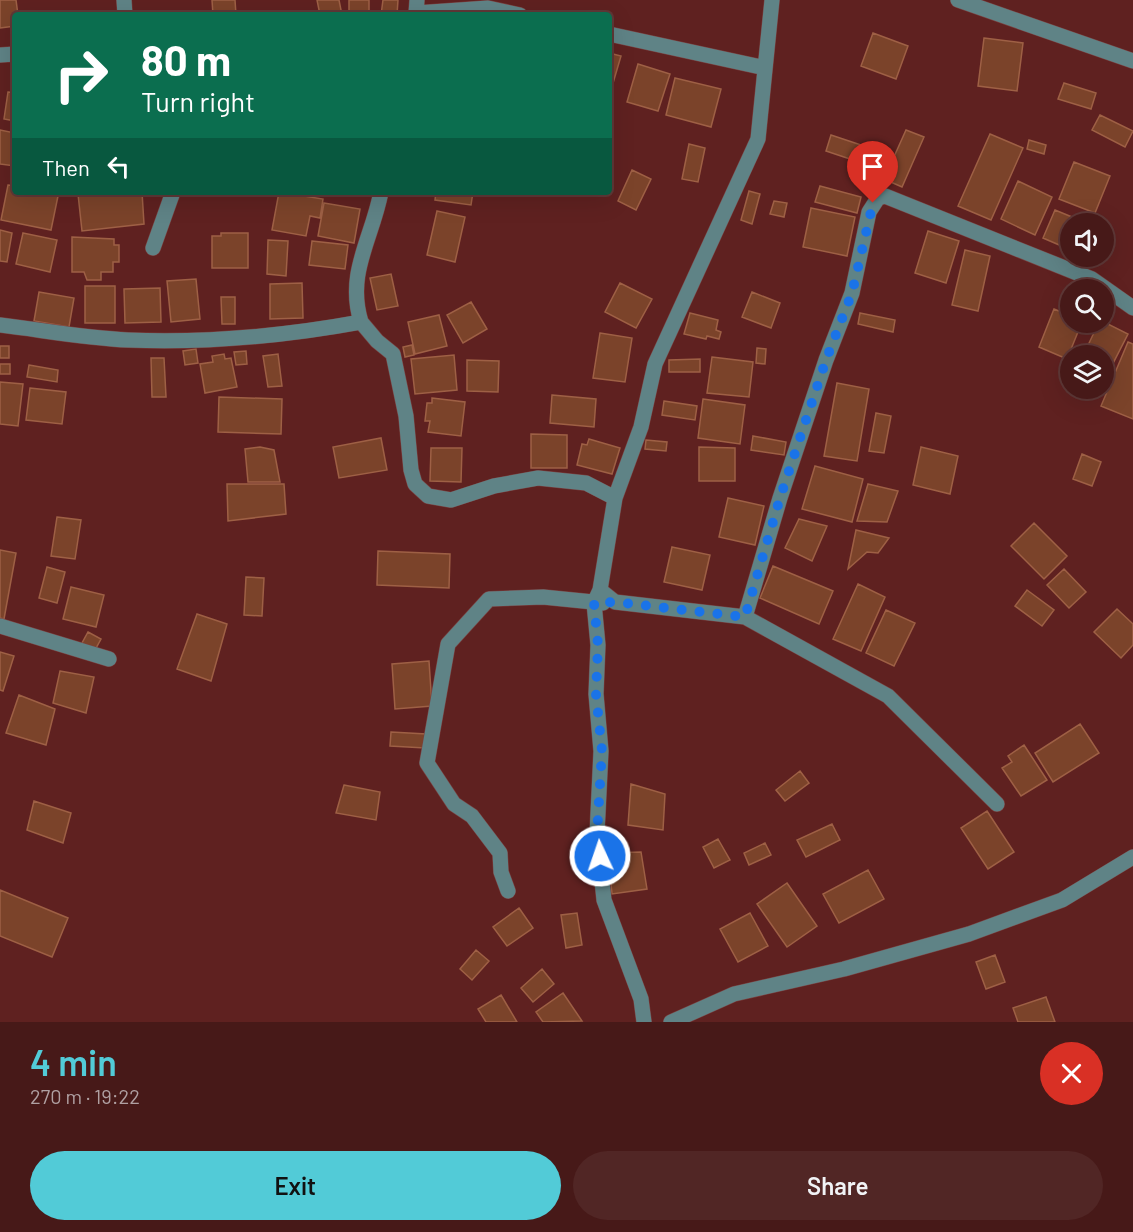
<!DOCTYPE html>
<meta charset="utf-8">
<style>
body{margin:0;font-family:Barlow,sans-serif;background:#512625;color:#f1f3f6;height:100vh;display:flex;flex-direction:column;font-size:22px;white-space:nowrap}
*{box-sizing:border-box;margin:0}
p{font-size:20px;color:#b0a0a2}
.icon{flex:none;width:33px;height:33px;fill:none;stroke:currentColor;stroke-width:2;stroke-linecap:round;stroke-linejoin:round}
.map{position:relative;height:1022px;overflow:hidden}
.sheet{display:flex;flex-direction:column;background:#471918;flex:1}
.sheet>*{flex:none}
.guide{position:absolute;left:12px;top:12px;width:600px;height:183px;border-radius:6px;box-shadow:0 6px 24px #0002,0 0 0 2px #5f3837;background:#0b6e4f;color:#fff;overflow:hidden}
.tools{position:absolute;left:1060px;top:213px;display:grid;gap:12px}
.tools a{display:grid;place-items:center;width:54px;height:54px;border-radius:50%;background:#471918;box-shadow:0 6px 24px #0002,0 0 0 2px #5f3837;font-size:30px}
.pin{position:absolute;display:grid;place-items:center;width:51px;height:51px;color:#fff;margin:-62px -26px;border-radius:50% 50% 50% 0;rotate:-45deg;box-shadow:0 0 6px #0007}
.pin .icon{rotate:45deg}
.me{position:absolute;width:66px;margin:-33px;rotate:357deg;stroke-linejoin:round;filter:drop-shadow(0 0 4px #0008)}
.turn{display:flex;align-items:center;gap:21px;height:126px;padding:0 30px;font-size:27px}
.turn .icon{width:78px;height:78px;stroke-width:2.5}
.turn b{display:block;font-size:42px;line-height:51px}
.then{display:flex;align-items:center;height:57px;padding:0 30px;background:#0003;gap:12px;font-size:22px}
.round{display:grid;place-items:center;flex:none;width:63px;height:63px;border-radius:32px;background:#512625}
.head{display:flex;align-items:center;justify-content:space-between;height:102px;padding:0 30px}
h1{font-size:36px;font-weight:600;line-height:45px;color:#52cbd7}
.action{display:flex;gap:12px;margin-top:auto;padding:12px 30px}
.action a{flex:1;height:69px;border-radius:36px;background:#52cbd7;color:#111;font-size:24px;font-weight:600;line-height:69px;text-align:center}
.action a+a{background:#512625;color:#f1f3f6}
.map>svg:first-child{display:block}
</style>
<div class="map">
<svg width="1133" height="1022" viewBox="0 0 1133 1022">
<rect width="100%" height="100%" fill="#5f2120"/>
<path fill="#7b432a" stroke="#9e6045" stroke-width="1.5" d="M 0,0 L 16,0 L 18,15 L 15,15 L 15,26 L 0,28 Z
M 212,0 L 235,0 L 236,15 L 213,15 Z
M 317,0 L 339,0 L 342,15 L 320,15 Z
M 349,0 L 369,0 L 369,15 L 349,15 Z
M 383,0 L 398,0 L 397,15 L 381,15 Z
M 873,33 L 908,46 L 896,79 L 861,66 Z
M 984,38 L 1023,43 L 1017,91 L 978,86 Z
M 609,53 L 621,56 L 611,90 L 609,90 Z
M 638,64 L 670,74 L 658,111 L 627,102 Z
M 675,78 L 721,89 L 711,127 L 666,115 Z
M 1064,83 L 1096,93 L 1091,109 L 1058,99 Z
M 8,92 L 15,93 L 15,121 L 4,119 Z
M 1100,115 L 1133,131 L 1125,147 L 1092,130 Z
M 0,130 L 15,133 L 15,166 L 0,164 Z
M 906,130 L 924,137 L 902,187 L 884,179 Z
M 990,134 L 1023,148 L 991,220 L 958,206 Z
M 831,135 L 867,147 L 862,163 L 826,151 Z
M 1029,140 L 1046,145 L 1044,154 L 1027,149 Z
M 689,144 L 705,148 L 698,182 L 682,179 Z
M 1074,162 L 1110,176 L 1095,213 L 1059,199 Z
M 632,170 L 651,179 L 636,210 L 618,201 Z
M 1018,181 L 1052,197 L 1035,235 L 1001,219 Z
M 8,185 L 15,186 L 15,192 L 41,192 L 58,196 L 51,230 L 1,220 Z
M 820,186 L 861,197 L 857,213 L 815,202 Z
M 749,191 L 760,194 L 752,224 L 741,220 Z
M 142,192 L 144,224 L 82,231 L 78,194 Z
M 279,192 L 323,199 L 320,218 L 310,216 L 306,236 L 272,230 Z
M 436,192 L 473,192 L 471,205 L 435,200 Z
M 774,201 L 787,203 L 784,217 L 770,214 Z
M 324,203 L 360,209 L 354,243 L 318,236 Z
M 811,208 L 855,217 L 847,256 L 803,247 Z
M 1055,210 L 1089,224 L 1071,224 L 1071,250 L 1043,238 Z
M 437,211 L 465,217 L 455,262 L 427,255 Z
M 0,230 L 12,233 L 7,262 L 0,261 Z
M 928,231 L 959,241 L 946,283 L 915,273 Z
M 23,233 L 57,240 L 50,272 L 16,264 Z
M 221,233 L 248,233 L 248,268 L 212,268 L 212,236 L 221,236 Z
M 72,237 L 114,239 L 114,245 L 119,245 L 119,262 L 113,262 L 113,272 L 101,272 L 101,280 L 87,280 L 84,272 L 72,272 Z
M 268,240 L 288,241 L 286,276 L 267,274 Z
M 312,241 L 348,245 L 345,269 L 309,265 Z
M 965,250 L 990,256 L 978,311 L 952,305 Z
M 391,274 L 398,306 L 377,310 L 370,278 Z
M 196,279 L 200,319 L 171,322 L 167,281 Z
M 302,283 L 303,318 L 270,319 L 270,284 Z
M 620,283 L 652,299 L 636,328 L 605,312 Z
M 85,286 L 115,286 L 115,323 L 85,323 Z
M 160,288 L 161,322 L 125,323 L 124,289 Z
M 39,292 L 74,298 L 69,327 L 34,321 Z
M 752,292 L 780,303 L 771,328 L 742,317 Z
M 221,297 L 235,297 L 235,324 L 222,324 Z
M 471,302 L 487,329 L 463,343 L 447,315 Z
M 1054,309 L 1071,316 L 1071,322 L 1082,322 L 1067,359 L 1039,347 Z
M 690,313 L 718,320 L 716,330 L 721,332 L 719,339 L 707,336 L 706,339 L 684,334 Z
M 860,313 L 895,320 L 893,332 L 858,324 Z
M 439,315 L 447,346 L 415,354 L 408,322 Z
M 1099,322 L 1104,322 L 1128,334 L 1106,377 L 1104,356 L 1083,356 Z
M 600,333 L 632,338 L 625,382 L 593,378 Z
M 1128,342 L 1133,344 L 1133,419 L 1101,406 Z
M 412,345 L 414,355 L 405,357 L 403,347 Z
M 0,346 L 9,346 L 9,358 L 0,358 Z
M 757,348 L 766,349 L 765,364 L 756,363 Z
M 196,349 L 198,363 L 185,365 L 183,351 Z
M 246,351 L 247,364 L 236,365 L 234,352 Z
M 224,354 L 225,359 L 231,358 L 237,387 L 205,393 L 200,364 L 213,362 L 212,356 Z
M 278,354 L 282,386 L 268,387 L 263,356 Z
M 454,355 L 457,390 L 415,394 L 411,359 Z
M 712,357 L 753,362 L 749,397 L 707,393 Z
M 151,358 L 164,358 L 166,397 L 152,397 Z
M 700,359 L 700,372 L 669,372 L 669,360 Z
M 467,360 L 499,361 L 498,392 L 467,391 Z
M 0,364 L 10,364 L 10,374 L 0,374 Z
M 29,365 L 58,370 L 57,382 L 27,377 Z
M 0,382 L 23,384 L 18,426 L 0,424 Z
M 837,383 L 869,389 L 857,461 L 824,456 Z
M 30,388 L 66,392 L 62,424 L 26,420 Z
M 552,395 L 596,399 L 594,427 L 550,423 Z
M 219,397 L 282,399 L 281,434 L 218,432 Z
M 432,398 L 465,402 L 461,436 L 428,432 L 430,421 L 425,421 L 427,403 L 432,403 Z
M 703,399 L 745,405 L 740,444 L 698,438 Z
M 664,401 L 697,406 L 695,420 L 662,415 Z
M 876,413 L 891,416 L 884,453 L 869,451 Z
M 531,434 L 567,435 L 567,468 L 531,468 Z
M 753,436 L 786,442 L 784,455 L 751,450 Z
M 381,438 L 387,470 L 339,478 L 333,447 Z
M 589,439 L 620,448 L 612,474 L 577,465 L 582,444 L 587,445 Z
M 646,440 L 667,442 L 666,451 L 645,449 Z
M 260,447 L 274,450 L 280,482 L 248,482 L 245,449 Z
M 699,447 L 735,448 L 735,481 L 699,481 Z
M 921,447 L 958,456 L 950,494 L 913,485 Z
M 431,448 L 462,448 L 461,482 L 430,481 Z
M 1082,454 L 1101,462 L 1092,486 L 1073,479 Z
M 815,466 L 863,479 L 852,522 L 802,509 Z
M 227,484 L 284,484 L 286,514 L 228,521 Z
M 868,484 L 898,491 L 887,522 L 857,521 Z
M 728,498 L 764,506 L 755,545 L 719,537 Z
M 57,517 L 81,520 L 75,559 L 51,556 Z
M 799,519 L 827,526 L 812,561 L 785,548 Z
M 1034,523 L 1067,556 L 1044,579 L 1011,546 Z
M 856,530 L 889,538 L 878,553 L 867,552 L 848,569 Z
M 672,547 L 710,555 L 702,590 L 664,582 Z
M 0,550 L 16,553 L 4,619 L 0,618 Z
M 378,551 L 450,554 L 449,588 L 377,585 Z
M 773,566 L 833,591 L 819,624 L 760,598 Z
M 47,567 L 65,572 L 57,603 L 39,598 Z
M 1064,569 L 1086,592 L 1069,608 L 1047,585 Z
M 246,577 L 264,578 L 262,616 L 244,615 Z
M 858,584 L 885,597 L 861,651 L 833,639 Z
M 71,587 L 104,595 L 96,627 L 63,619 Z
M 1027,590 L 1054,610 L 1042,626 L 1015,606 Z
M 1117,609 L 1133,624 L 1133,645 L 1121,658 L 1094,632 Z
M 886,610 L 915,623 L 894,666 L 866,653 Z
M 197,614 L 227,624 L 211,681 L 177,669 Z
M 88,632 L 101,639 L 95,650 L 82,643 Z
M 0,652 L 14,656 L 3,691 L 0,690 Z
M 429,661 L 432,706 L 395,709 L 392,664 Z
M 60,671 L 94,677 L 86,713 L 53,703 Z
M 19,695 L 55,709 L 46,745 L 6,733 Z
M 1080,724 L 1099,753 L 1053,782 L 1035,753 Z
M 391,732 L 426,734 L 425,748 L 390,746 Z
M 1024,745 L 1047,780 L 1021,796 L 1002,768 L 1012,762 L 1008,756 Z
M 800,771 L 809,783 L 785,801 L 776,790 Z
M 631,784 L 665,794 L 663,830 L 628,825 Z
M 344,785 L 380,792 L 376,820 L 336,813 Z
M 34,801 L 71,813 L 63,843 L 27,830 Z
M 987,811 L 1014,852 L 988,869 L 961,828 Z
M 832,824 L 840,840 L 806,857 L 797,840 Z
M 718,839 L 730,860 L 714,868 L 703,847 Z
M 765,843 L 771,855 L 749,865 L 744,853 Z
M 641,852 L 647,889 L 612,894 L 608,853 Z
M 868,870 L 884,899 L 839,923 L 823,894 Z
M 787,883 L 817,926 L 787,947 L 757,904 Z
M 0,890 L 68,918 L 52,957 L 0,936 Z
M 519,908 L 533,928 L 507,946 L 493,927 Z
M 577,913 L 582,945 L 566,948 L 561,915 Z
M 750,913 L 768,946 L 738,962 L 720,929 Z
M 476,950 L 489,961 L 472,980 L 460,969 Z
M 995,955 L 1005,982 L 986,989 L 976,962 Z
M 542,969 L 554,984 L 533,1002 L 521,988 Z
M 563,993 L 582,1021 L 543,1022 L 536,1012 Z
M 501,995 L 517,1022 L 486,1022 L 478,1009 Z
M 1046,997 L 1055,1022 L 1018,1022 L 1013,1008 Z"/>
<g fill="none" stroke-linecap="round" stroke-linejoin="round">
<g stroke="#7b4140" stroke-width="16">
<path id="minor" d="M 124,0 L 125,15
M 417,0 L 416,13 L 488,8 L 520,15
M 958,0 L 1133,61
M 609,34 L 765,68
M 0,55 L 15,54
M 153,248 L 173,192
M 361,322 C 346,273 372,239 381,192
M 0,325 C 42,330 85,338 128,340 C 206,343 285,336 361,322 L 377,341 L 393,354 L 406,416 L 411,470 L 415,484 L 428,496 L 451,500 L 494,486 L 538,478 L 586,483 L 615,498
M 600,590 L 615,602 L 745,617 L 888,696 L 997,804
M 745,617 L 780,498 L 826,360 L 852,293 L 869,212 L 878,198 L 885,196 L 1092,279 L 1133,308
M 0,626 L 109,659
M 508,891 L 501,872 L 500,853 L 472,816 L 454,804 L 427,763 L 448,644 L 489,599 L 543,597 L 603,603
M 644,1022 L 641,999 L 604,900 L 597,834 L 601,751 L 596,694 L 598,645 L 594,603 L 600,590 L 615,498 L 641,427 L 655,364 L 758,139 L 772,0
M 671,1022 L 734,994 L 844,969 L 969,934 L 1062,900 L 1133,857"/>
</g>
<use href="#minor" stroke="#5f8386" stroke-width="15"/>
</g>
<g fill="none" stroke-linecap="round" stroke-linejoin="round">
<path stroke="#1a73e8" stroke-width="10" stroke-dasharray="0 18" d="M 600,856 L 597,834 L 602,751 L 596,694 L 598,645 L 594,603 L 615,602 L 745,617 L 780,498 L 826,360 L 852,293 L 873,203"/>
</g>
</svg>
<div class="tools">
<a><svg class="icon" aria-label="sound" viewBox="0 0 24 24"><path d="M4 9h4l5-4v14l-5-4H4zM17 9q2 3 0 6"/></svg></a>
<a><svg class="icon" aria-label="search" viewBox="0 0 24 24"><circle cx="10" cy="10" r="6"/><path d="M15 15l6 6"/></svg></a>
<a><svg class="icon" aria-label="layers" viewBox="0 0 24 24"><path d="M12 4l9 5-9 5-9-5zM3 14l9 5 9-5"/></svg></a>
</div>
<div class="pin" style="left:873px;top:203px;background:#d93025"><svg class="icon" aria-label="arrive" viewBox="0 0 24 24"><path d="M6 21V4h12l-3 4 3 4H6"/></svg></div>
<svg class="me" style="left:600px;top:856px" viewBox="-20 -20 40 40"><circle r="17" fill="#1a73e8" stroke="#fff" stroke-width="3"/><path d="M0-11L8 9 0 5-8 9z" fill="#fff"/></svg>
<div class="guide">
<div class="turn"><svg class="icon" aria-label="right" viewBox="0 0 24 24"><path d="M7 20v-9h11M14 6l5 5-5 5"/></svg><div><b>80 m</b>Turn right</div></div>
<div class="then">Then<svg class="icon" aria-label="left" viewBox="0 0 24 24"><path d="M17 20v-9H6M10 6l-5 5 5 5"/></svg></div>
</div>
</div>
<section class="sheet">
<div class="head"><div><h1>4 min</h1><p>270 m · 19:22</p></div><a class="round" style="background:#d93025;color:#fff"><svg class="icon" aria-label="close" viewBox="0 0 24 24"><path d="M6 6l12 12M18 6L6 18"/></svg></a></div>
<div class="action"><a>Exit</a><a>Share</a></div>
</section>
